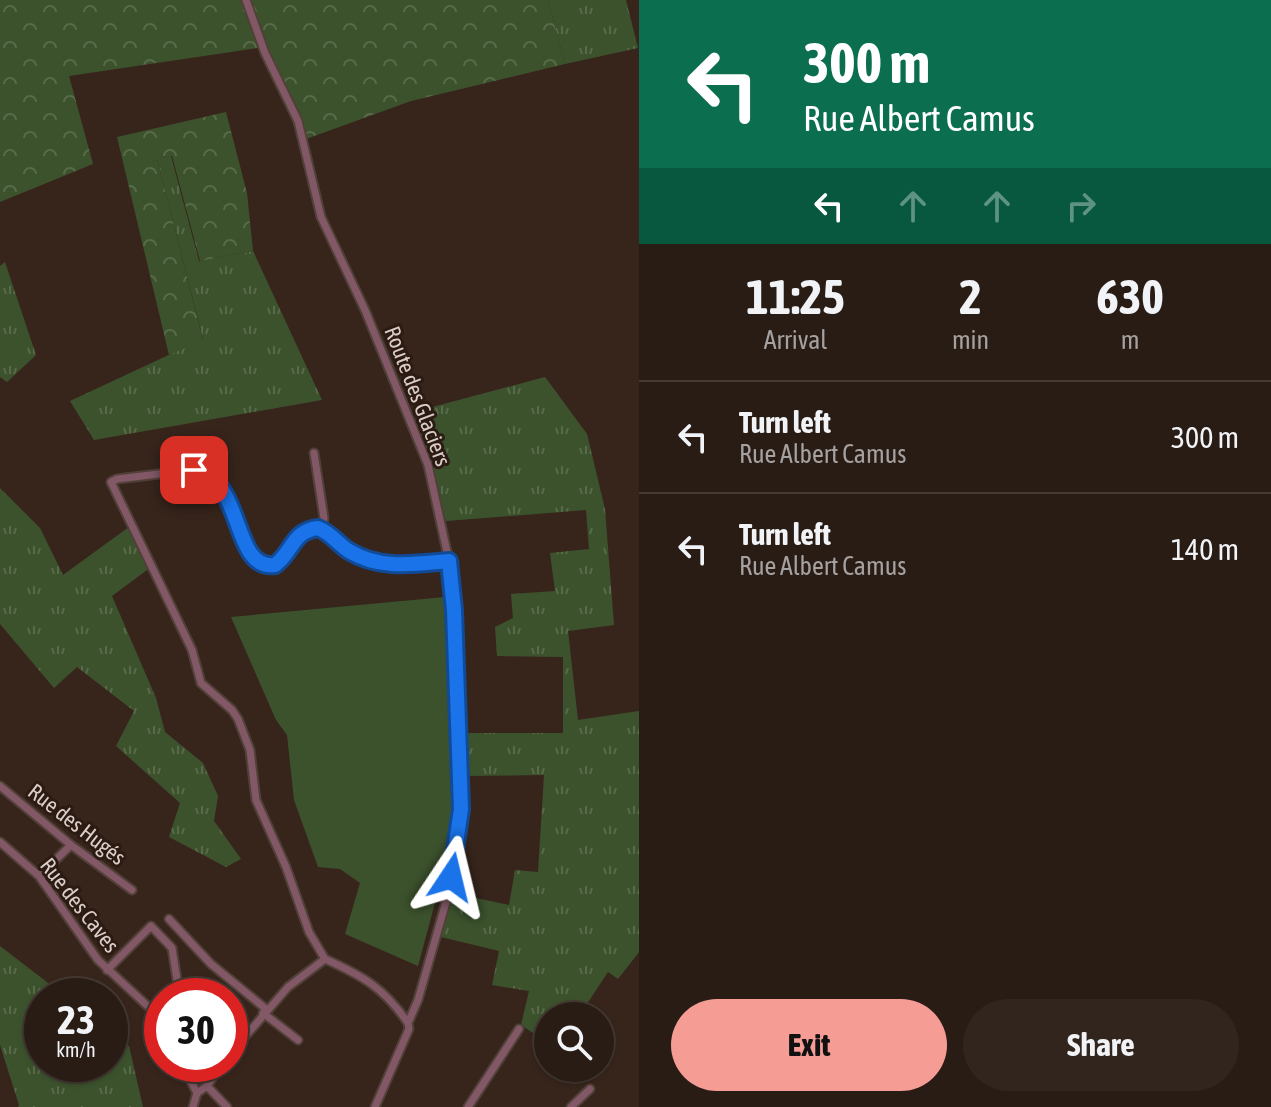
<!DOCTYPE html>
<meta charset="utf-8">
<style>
body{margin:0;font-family:"Asap Condensed",sans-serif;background:#31251e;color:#f1f3f6;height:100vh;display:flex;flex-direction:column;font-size:30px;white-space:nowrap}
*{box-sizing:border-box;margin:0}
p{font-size:26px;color:#a5a1a0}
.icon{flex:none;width:44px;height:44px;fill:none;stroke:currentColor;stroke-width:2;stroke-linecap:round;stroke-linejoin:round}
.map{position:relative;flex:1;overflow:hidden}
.details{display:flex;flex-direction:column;background:#291c15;width:632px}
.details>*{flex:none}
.top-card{background:#0b6e4f;color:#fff;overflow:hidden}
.fabs{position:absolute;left:534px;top:1002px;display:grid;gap:16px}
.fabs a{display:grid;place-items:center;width:80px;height:80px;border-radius:50%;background:#291c15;box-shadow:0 2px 6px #0004,0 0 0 2px #453a34;font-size:40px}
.speed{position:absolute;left:24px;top:978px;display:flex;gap:16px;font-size:40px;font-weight:700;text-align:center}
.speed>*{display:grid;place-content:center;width:104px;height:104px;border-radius:50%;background:#291c15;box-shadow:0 2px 6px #0004,0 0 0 2px #453a34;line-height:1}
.speed small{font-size:20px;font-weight:400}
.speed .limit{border:12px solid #d22;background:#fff;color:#111}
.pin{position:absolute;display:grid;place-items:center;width:68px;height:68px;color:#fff;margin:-34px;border-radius:16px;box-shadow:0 4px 12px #0006}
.me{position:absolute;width:88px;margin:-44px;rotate:10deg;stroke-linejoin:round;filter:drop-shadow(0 0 6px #0008)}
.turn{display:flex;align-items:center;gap:28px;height:168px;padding:0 32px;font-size:36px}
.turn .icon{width:104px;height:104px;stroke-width:2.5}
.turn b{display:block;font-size:56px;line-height:68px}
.lanes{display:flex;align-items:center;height:76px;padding:0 32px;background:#0003;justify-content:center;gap:40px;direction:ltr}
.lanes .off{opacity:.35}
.eta{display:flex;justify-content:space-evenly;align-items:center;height:136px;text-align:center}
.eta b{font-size:48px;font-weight:700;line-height:56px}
.primary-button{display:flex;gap:16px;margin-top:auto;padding:16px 32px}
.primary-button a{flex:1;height:92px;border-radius:48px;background:#f59c95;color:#111;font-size:32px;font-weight:700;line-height:92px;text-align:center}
.primary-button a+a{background:#31251e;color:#f1f3f6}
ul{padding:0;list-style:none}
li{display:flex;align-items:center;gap:24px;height:112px;padding:0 32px;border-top:2px solid #453a34}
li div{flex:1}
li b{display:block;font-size:30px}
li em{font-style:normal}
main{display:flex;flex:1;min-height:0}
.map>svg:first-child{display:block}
</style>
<main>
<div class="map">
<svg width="639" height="1107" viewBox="0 0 639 1107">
<defs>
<pattern id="grass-tufts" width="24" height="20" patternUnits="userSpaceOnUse" patternTransform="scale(2)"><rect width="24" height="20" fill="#3c522d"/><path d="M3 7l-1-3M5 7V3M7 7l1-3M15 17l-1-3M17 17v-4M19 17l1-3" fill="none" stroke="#586a4a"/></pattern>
<pattern id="forest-crowns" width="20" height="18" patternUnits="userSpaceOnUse" patternTransform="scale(2)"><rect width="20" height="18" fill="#3c522d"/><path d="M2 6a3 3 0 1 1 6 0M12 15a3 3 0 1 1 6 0" fill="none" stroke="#586a4a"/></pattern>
</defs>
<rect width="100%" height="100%" fill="#37251c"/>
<path fill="url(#grass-tufts)" d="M 548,0 L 626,0 L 638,48 L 565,64 Z
M 171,156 L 199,261 L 253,251 L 322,400 L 94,440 L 70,401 L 203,339 L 157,159 Z
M 5,262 L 36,355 L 7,382 L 0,377 L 0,266 Z
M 545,377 L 587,434 L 605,509 L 614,625 L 568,631 L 578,720 L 639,711 L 639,952 L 618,979 L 608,972 L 579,1016 L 548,1016 L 548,1043 L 521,1025 L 529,991 L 492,985 L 499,951 L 441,937 L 452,893 L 509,905 L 515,870 L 538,872 L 544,775 L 464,776 L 464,733 L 563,733 L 563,657 L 497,656 L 495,627 L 513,618 L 511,594 L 555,591 L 550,553 L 589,549 L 586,510 L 446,521 L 414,412 Z
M 0,488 L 40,528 L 63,575 L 129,527 L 151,567 L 112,596 L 156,698 L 165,732 L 203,763 L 218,796 L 214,821 L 241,859 L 226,867 L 169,837 L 180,803 L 116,746 L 134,711 L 77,667 L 54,688 L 0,624 Z
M 0,946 L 65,996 L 42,996 L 42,1064 L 110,1064 L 110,1031 L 129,1046 L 143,1107 L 18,1107 L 19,1105 L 0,1045 Z"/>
<path fill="url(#forest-crowns)" d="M 0,0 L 548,0 L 565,64 L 411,101 L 306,139 L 264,47 L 69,76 L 93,164 L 0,202 Z
M 226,112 L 247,193 L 253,251 L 200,261 L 172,156 L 157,159 L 203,340 L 169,355 L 117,137 Z"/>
<path fill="#3c522d" d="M 445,597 L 456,825 L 418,966 L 345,934 L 360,883 L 340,869 L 318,867 L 294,800 L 287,735 L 276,720 L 231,617 Z"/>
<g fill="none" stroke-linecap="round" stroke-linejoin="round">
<g stroke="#514038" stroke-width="11">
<path id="minor" d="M 246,0 L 265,53 L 298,121 L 321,217 L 365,310 L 428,465 L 449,561 L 455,631 L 461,809 L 446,902 L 418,1000 L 408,1023 L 409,1029 L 375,1107
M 314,453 L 324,518 L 322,529
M 0,786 L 71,845 L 132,890
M 0,842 L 39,876 L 98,960 L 154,1012 L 162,1027
M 39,876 L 71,845
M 169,919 L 211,964 L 266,1009
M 325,959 L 309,932 L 286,867 L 256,800 L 250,750 L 238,719 L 232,710 L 201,683 L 192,650 L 111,482 L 117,479 L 184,471 C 248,466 227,572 275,565 C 293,552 292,531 318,528 C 331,533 338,545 349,551 C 380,570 414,564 449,561
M 325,959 C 363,976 384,988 408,1023
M 107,970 L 151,926 L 172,948 L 178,986 L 184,996
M 263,1013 L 298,1040
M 230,1054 L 288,987 L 325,959
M 182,1064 L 197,1093 L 193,1107
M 207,1086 L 227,1107
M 197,1093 L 207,1086 L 222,1064
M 468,1107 L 519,1029
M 571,1107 L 590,1089"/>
</g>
<use href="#minor" stroke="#825866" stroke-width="7"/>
</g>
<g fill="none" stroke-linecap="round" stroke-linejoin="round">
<g stroke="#114b97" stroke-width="20">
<path id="route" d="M 194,470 C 245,479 231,571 275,565 C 293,552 292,531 318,528 C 331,533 338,544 349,551 C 380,570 414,564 449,561 L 454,610 L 461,809 L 451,877"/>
</g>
<use href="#route" stroke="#1a73e8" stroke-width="14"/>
</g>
<g text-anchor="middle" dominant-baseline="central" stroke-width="6" stroke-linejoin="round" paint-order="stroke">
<g font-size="22" fill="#dbcec9" stroke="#2c1b13">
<text transform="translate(418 396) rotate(69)">Route des Glaciers</text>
<text transform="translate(77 824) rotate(38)">Rue des Hugés</text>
<text transform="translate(80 905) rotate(52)">Rue des Caves</text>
</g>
</g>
</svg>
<div class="fabs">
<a><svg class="icon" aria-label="search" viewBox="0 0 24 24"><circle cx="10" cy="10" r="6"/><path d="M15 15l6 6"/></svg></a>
</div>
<div class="speed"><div>23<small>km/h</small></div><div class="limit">30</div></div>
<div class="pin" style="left:194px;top:470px;background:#d93025"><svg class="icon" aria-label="arrive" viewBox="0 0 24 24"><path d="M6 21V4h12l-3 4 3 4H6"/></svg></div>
<svg class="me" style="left:451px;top:877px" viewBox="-20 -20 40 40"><path d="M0-17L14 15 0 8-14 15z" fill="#1a73e8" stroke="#fff" stroke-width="4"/></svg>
</div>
<section class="details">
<div class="top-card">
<div class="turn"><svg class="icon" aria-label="left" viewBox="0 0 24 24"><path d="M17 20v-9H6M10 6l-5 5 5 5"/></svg><div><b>300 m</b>Rue Albert Camus</div></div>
<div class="lanes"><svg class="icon" aria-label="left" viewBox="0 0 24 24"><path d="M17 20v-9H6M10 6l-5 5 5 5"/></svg><svg class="icon off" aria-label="ahead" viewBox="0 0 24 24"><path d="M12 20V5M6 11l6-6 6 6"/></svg><svg class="icon off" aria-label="ahead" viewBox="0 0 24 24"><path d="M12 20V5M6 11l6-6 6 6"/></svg><svg class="icon off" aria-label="right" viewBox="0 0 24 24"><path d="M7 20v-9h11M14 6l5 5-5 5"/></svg></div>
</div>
<div class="eta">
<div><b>11:25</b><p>Arrival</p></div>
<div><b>2</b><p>min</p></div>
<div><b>630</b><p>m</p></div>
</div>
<ul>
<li><svg class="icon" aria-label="left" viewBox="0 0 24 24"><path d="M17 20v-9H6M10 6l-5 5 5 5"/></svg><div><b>Turn left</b><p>Rue Albert Camus</p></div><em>300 m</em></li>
<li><svg class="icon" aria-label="left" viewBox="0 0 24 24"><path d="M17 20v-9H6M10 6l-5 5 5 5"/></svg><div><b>Turn left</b><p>Rue Albert Camus</p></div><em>140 m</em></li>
</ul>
<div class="primary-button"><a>Exit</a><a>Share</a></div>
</section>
</main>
